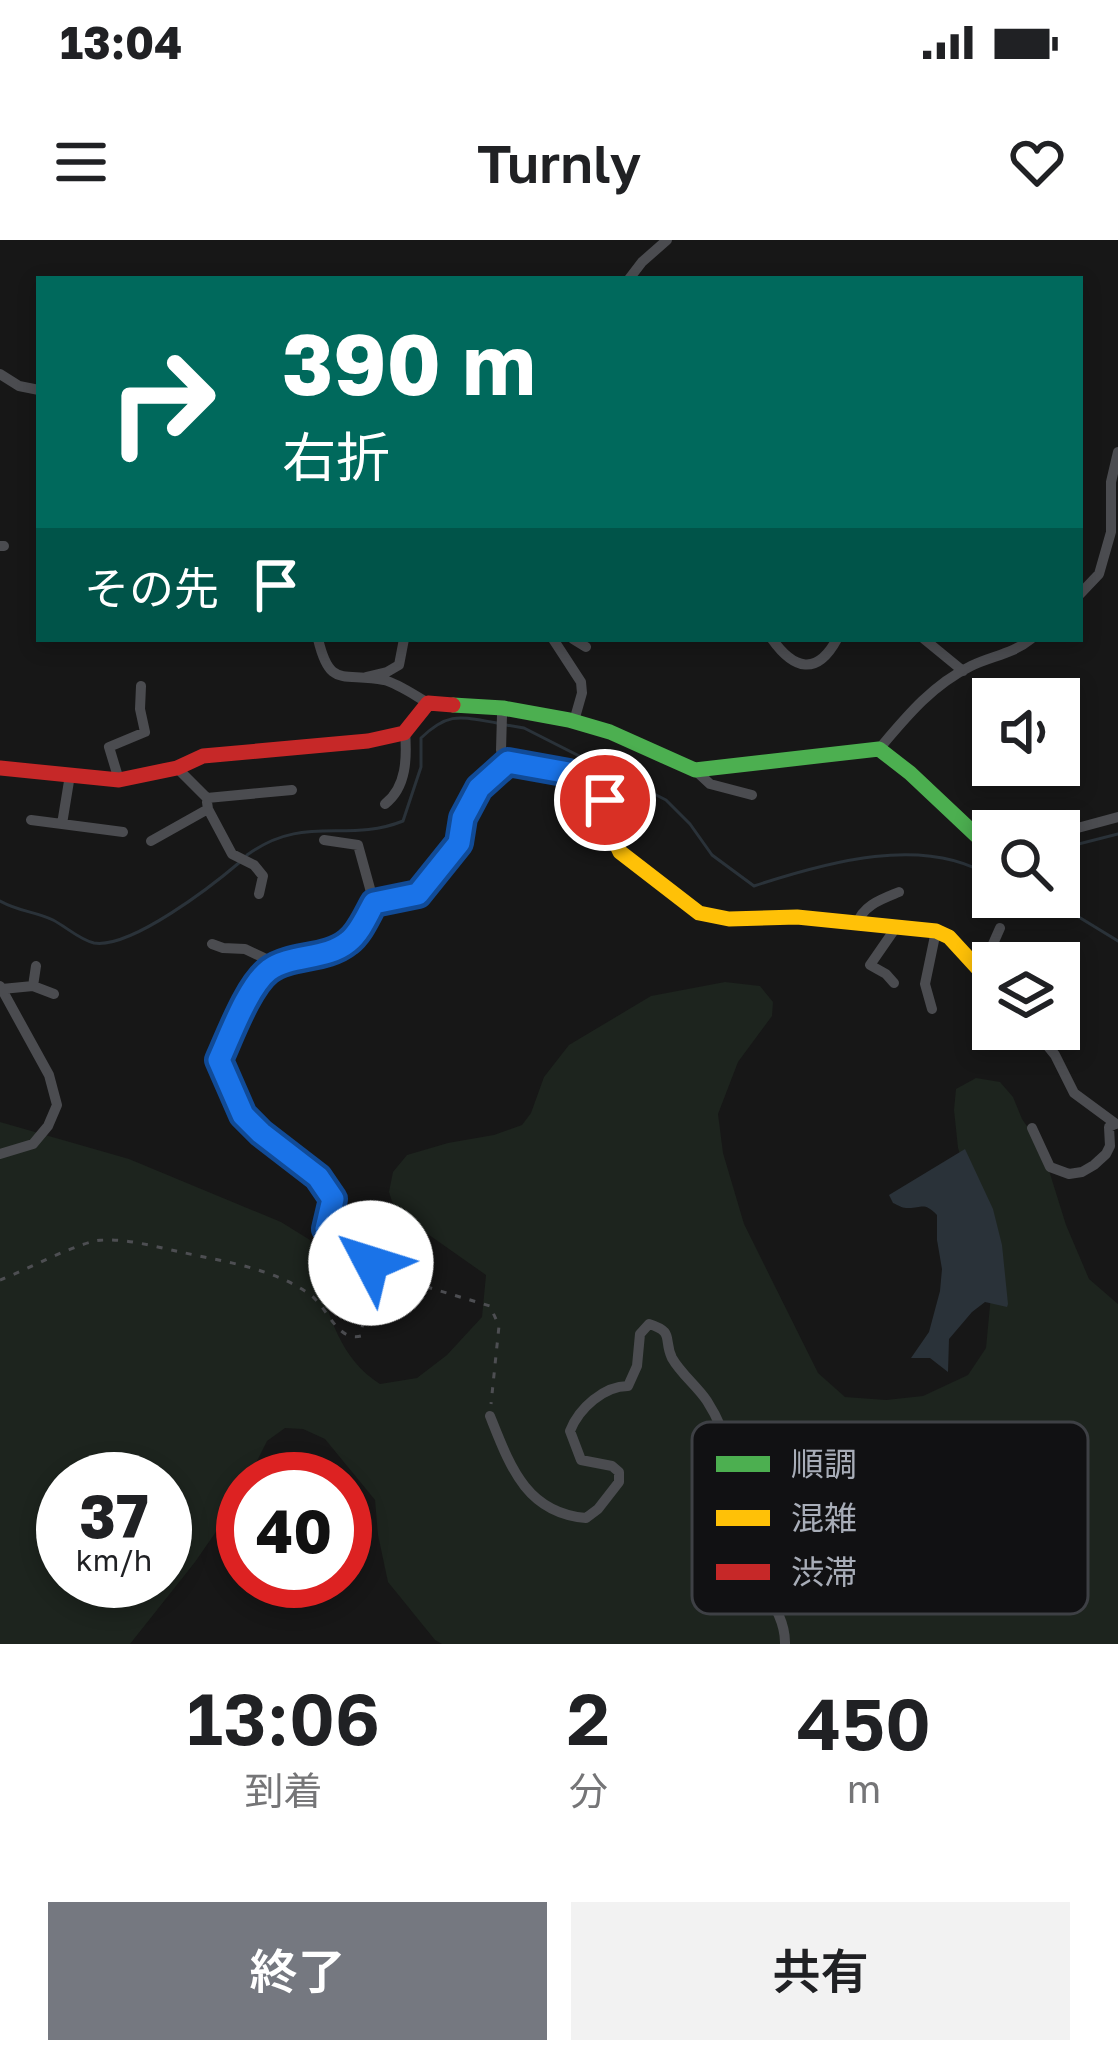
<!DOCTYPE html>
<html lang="ja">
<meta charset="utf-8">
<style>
body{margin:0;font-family:"Golos Text","Noto Sans JP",sans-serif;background:#f2f2f2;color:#202124;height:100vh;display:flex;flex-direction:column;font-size:45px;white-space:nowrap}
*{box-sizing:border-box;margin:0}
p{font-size:39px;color:#757577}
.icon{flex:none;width:66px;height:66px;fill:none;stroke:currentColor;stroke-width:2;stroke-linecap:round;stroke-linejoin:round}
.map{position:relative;height:1404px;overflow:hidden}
.drawer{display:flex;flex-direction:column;background:#fff;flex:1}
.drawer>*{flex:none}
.top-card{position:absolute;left:36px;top:36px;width:1047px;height:366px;border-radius:0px;box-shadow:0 6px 18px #0003;background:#00695c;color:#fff;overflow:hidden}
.controls{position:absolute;left:972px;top:438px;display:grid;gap:24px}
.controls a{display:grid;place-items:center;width:108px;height:108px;border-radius:0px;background:#fff;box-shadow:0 6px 18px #0003;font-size:60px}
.speed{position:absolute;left:36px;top:1212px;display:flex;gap:24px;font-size:60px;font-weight:700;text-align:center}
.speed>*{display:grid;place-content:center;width:156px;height:156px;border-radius:50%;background:#fff;box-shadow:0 6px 18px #0003;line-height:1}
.speed small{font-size:30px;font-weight:400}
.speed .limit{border:18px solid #d22;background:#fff;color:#111}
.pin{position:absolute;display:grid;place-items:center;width:102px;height:102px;color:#fff;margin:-51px;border:6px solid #fff;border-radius:50%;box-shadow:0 3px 12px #0007}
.me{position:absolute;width:132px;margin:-66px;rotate:310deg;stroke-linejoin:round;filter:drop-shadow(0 0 9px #0008)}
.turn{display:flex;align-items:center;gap:42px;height:252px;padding:0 48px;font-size:54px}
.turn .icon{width:156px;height:156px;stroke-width:2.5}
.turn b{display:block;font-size:84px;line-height:102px}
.then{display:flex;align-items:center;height:114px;padding:0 48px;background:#0003;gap:24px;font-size:45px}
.eta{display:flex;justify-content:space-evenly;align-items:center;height:204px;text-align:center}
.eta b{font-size:72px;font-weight:600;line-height:84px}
.action{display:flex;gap:24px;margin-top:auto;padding:24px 48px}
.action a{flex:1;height:138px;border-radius:0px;background:#757880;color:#fff;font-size:48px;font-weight:600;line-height:138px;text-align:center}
.action a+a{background:#f2f2f2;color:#202124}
.status{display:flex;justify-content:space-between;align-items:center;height:84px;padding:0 60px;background:#fff;direction:ltr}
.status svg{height:33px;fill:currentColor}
header{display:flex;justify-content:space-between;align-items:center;height:156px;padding:0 48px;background:#fff;font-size:54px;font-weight:600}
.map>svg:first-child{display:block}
</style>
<div class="status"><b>13:04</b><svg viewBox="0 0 49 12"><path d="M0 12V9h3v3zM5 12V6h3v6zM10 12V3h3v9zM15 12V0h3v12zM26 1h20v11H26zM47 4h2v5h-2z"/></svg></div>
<header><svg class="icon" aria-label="menu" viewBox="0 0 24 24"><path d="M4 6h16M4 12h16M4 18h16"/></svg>Turnly<svg class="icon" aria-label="heart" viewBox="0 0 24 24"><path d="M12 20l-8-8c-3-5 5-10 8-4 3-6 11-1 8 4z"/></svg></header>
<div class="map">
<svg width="1118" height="1404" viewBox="0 0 1118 1404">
<rect width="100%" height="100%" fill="#171717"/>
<path fill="#1d241e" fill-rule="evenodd" d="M 725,742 L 760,746 L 773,762 L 772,776 L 738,822 L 718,874 L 723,913 L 744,984 L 818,1133 L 845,1157 L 886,1160 L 923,1156 L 968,1135 L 986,1108 L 991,1055 L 972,949 L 958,908 L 954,870 L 956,849 L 976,838 L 1000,842 L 1013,857 L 1022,879 L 1042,908 L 1066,985 L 1089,1039 L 1118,1064 L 1118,1404 L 442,1404 L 435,1400 L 388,1342 L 378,1295 L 375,1260 L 325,1199 L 303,1189 L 285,1188 L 267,1201 L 248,1239 L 243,1239 L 243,1249 L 238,1260 L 195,1322 L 130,1404 L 0,1404 L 0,882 L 129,919 L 281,982 L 310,1000 C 323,1052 331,1113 380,1144 L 417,1138 L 447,1115 L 482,1077 L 486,1035 L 395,971 L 389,952 L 393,932 L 407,915 L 448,903 L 494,895 L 522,885 L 531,873 L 544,837 L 569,805 L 651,756 ZM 63,1239 L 165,1239 L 165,1341 L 63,1341 Z"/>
<path fill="#2a3239" d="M 965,909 L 993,969 L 1002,1005 L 1008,1064 L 1007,1067 L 985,1062 L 972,1072 L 949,1099 L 948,1132 L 930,1118 L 911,1118 L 929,1092 L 940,1051 L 942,1029 L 937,1000 L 937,975 C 923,961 922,969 906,968 C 902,968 898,965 893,963 L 889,955 Z"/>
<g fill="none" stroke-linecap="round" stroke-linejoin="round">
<path stroke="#2a3239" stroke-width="3" d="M 506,485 L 524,488 L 666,560 L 690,584 L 712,615 L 754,646 C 824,623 926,593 993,638
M 1059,609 L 1118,594
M 247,615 C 305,573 346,604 403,581 L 421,527 L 421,498 C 449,471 461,477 497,483
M 1046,657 L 1118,701
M 0,661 C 20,672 34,671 53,680 C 65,686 80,700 94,703 C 131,709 213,645 240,622"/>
<path stroke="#4d4e52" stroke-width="3" stroke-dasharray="6 9" stroke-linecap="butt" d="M 385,1029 L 427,1047 L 490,1066 L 499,1086 L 491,1164
M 0,1040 C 24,1031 82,1000 103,1000 C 127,999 153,1006 176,1011 C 220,1021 270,1027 308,1053 C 327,1065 336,1102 361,1096 L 369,1035"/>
<path stroke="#4b4c50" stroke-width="10" d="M 629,39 L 642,22 L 667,0
M 0,134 L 19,146 L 39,150
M 0,306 L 4,306
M 1080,354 L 1099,334 L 1111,292 L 1111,242 L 1118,212
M 318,399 C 330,449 342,432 384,440 C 399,444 414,455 428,463
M 553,399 L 581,442 L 582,453 L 574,481
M 573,399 L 586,407
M 772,399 C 794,430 817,436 837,399
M 924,399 L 963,431
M 366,437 L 387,432 L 399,425 L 404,399
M 502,475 L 501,510 L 508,522
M 879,509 C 906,477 932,445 971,426 C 991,416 1013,414 1031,399
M 177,528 L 207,558 L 292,550
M 695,530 L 710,544 L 752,555
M 119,540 L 109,507 L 145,492 L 140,469 L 141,446
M 385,564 C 407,547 407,517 405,491
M 208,569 L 232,614 L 254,625 L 263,636 L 259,654
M 31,580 L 62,584 L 70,535
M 62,584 L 123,592
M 1059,593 L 1118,577
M 324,600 L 358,605 L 374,663
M 151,601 L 208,569 L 207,562
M 857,684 C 863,665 882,659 899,652
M 212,704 L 223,708 L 245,709 L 279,725
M 978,728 L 989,713 L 1000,688
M 1059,733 L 1072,723
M 894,743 L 886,734 L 870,725 L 897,686
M 0,746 L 49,835 L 57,865 L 48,886 L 33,904 L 0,914
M 33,746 L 36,726
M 2,749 L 33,746 L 54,754
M 932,769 L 925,744 L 936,691
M 1034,789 L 1055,815 L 1074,853 L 1116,884
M 1032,888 L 1050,927 L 1069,934 L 1082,932 L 1094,925 L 1106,914 L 1110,906 L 1109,887 L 1115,884
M 490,1176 C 510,1226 526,1273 586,1278 L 598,1269 L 619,1242 L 619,1232 L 612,1226 L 581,1220 L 570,1191 C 579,1168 604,1146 628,1146 L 637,1126 L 640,1094 L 649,1084 C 675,1092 663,1099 672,1118 C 681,1134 697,1146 707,1161 C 718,1178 727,1201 732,1220 C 740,1250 737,1282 746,1312 C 756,1343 786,1371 785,1404"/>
<path stroke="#4caf50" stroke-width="15" d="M 453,465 L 503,468 L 569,480 L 610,492 L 695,530 L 879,509 L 910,533 L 979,598 L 993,604
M 371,1023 L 339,1005 L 327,989 L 333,959 L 318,937 L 261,893 L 243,875 L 219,820 L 261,738 L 273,727 L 330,711 L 349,702 L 374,663 L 418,654 L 459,603 L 463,578 L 479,547 L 508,522 L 569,533 L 604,559"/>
<path stroke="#ffc107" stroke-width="15" d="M 604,559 C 611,576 611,596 620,612 L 699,673 L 729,679 L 797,677 L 936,691 L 949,697 L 993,745"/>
<path stroke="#c62828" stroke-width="15" d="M 0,528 L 119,540 L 177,528 L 203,516 L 368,501 L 404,493 L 428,463 L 453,465"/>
</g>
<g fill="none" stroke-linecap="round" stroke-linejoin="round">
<g stroke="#114b97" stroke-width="30">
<path id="route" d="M 371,1023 L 339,1005 L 326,989 L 333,959 L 318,937 L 261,893 L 243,875 L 219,820 C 230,796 248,746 269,730 C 291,714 326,720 348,702 C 360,693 367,675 374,663 L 418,654 L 459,603 L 463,578 L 479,548 L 508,522 L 569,533 L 605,560"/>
</g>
<use href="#route" stroke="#1a73e8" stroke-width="21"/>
</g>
<rect x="692" y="1182" width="396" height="192" rx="18" fill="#111113" stroke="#3e4045" stroke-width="3"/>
<rect x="716" y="1216" width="54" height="16" fill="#4caf50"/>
<rect x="716" y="1270" width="54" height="16" fill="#ffc107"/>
<rect x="716" y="1324" width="54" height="16" fill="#c62828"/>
<g font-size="33" fill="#a8adb8">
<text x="791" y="1236">順調</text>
<text x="791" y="1290">混雑</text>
<text x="791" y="1344">渋滞</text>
</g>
</svg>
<div class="controls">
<a><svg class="icon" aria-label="sound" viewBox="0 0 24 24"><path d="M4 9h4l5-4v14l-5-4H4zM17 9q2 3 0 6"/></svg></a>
<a><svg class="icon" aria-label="search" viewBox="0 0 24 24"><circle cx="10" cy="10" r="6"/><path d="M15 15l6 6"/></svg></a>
<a><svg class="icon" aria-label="layers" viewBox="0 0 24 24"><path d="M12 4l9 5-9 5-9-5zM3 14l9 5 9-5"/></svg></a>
</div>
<div class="speed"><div>37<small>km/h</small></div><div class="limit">40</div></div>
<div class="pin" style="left:605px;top:560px;background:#d93025"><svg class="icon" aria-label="arrive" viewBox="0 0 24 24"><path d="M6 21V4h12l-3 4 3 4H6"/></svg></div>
<svg class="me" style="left:371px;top:1023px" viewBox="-20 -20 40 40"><circle r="19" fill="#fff"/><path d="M0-13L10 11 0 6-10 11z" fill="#1a73e8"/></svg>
<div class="top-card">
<div class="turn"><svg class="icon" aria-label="right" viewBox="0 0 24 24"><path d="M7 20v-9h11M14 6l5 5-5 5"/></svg><div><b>390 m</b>右折</div></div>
<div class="then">その先<svg class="icon" aria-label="arrive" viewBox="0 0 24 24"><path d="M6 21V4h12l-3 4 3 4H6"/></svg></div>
</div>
</div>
<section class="drawer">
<div class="eta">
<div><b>13:06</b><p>到着</p></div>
<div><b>2</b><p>分</p></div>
<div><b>450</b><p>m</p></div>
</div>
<div class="action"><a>終了</a><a>共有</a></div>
</section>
